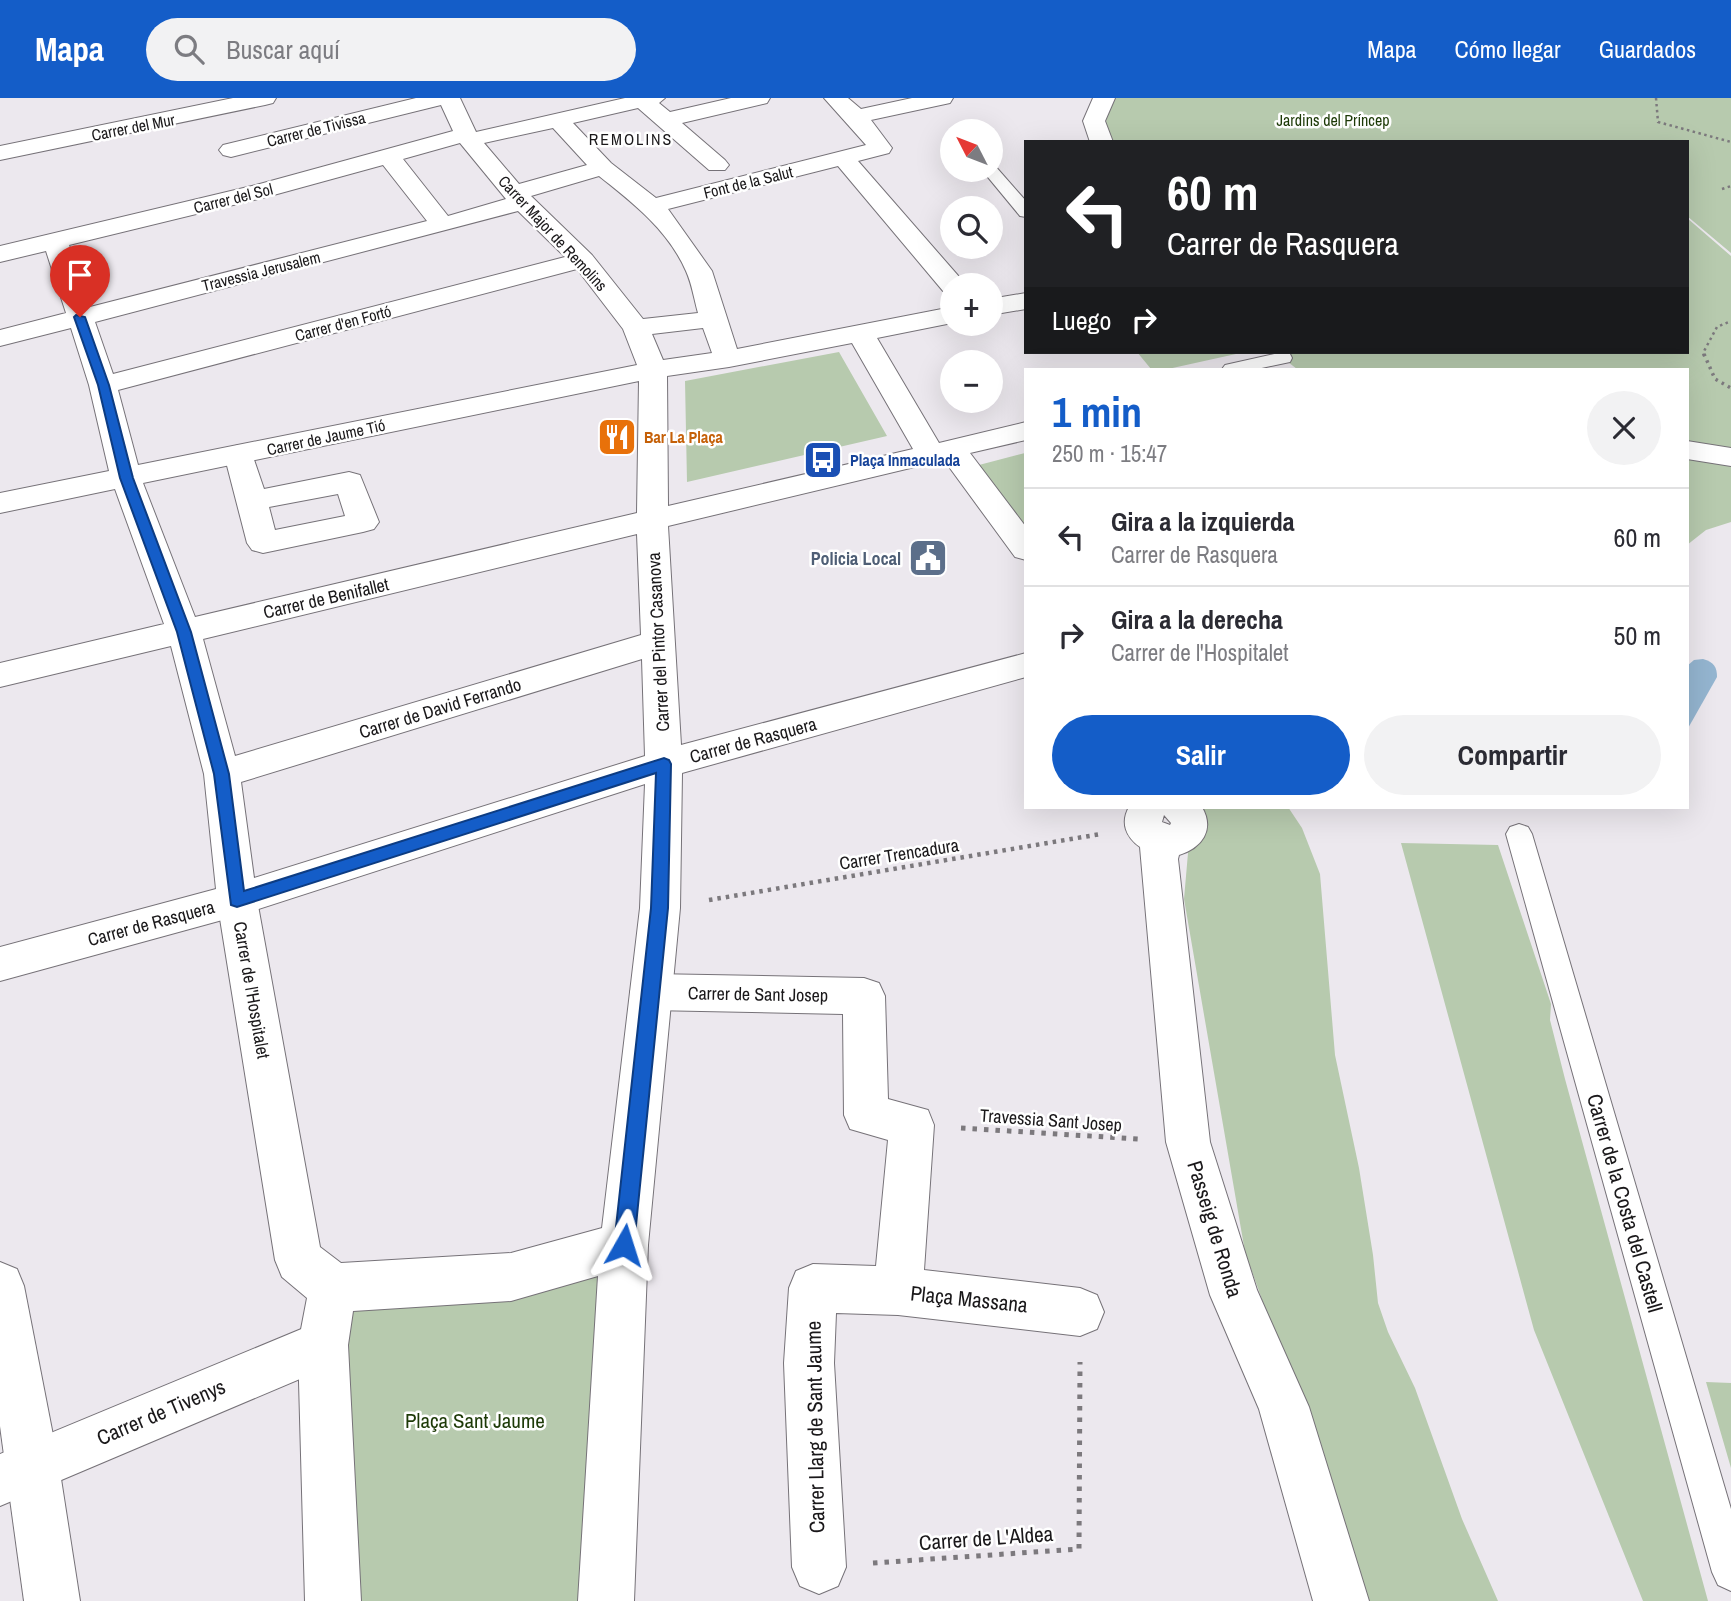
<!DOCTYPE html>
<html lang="es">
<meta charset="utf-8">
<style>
body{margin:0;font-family:"Archivo Narrow",sans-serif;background:#f2f2f3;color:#2b2b33;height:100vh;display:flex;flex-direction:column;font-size:26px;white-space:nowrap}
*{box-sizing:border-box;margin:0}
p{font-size:23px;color:#7c7c81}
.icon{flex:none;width:38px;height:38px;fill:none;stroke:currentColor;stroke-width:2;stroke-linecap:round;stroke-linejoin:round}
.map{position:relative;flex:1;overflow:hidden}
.sheet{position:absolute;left:1024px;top:270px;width:665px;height:441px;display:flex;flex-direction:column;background:#fff;border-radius:0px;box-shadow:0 7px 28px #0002}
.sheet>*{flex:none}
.hud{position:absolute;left:1024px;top:42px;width:665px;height:214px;border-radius:0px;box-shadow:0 7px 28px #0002;background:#202124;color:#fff;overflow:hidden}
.needle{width:46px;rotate:312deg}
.fabs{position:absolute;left:940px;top:21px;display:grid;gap:14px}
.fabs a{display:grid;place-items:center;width:63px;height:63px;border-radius:50%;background:#fff;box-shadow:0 7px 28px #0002;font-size:35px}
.pin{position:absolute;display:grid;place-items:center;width:60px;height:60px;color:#fff;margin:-72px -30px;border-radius:50% 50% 50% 0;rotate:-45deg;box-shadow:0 0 7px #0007}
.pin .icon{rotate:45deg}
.me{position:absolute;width:77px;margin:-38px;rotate:6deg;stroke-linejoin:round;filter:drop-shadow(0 0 5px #0008)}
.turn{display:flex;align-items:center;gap:24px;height:147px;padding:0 28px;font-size:32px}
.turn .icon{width:91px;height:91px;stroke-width:2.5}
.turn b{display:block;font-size:49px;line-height:60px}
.then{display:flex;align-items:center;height:66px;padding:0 28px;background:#0003;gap:14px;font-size:26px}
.round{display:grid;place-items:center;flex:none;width:74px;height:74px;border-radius:37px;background:#f2f2f3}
.headline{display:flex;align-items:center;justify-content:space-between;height:119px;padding:0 28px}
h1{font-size:42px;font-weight:700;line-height:52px;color:#145dc8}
.action{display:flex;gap:14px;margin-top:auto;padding:14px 28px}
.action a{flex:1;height:80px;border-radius:42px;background:#145dc8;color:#fff;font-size:28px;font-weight:700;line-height:80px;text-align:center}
.action a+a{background:#f2f2f3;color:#2b2b33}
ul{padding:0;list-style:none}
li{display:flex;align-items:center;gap:21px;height:98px;padding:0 28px;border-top:2px solid #e1e1e2}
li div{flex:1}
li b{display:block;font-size:26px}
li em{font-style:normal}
header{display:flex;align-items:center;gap:42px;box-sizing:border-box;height:98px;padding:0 35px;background:#145dc8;color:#fff}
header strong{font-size:33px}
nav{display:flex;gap:38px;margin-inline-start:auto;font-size:24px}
.search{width:490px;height:63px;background:#f2f2f3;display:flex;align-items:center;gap:18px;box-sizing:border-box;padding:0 24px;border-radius:38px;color:#7c7c81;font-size:26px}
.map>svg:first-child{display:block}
</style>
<header>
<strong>Mapa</strong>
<div class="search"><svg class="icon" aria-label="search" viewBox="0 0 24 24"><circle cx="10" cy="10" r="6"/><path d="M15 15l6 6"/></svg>Buscar aquí</div>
<nav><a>Mapa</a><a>Cómo llegar</a><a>Guardados</a></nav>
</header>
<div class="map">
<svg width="1731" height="1503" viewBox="0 0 1731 1503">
<rect width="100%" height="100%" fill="#ece8ee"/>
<path fill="#b7caae" d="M 1116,0 L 1731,0 L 1731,155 L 1687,118 L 1687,44 L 1109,44 C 1103,26 1106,15 1116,0 Z
M 1687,120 L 1731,158 L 1731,424 L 1706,432 L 1687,447 L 1687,271 L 1297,271 L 1275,254 L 1687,254 Z
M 839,254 L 887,338 L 687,384 L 685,283 Z
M 1137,254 L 1245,254 L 1168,271 L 1151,271 Z
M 1025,355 L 1025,432 L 979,367 Z
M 1192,709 L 1288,709 L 1302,730 L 1320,776 L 1335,957 L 1359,1070 L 1373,1157 L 1378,1205 L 1388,1234 L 1415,1290 L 1462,1421 L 1498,1503 L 1361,1503 L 1310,1336 L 1245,1154 L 1184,801 Z
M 1401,745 L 1498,747 L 1551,906 L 1550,922 L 1565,981 L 1708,1503 L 1643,1503 L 1534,1232 Z
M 624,1147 L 604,1503 L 340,1503 L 333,1190 Z
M 1706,1284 L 1731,1285 L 1731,1370 Z"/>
<path fill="#94b5d0" d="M 1703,561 C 1714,564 1717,569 1717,579 L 1687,632 L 1687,568 L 1694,562 Z"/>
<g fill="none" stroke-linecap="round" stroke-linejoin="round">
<g stroke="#767278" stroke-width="2">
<path id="service" d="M 990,67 L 996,69 L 1026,103 L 1026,119 L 1020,118 L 982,72 L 990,72 Z
M 1283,254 L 1290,256 L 1292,260 L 1290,264 L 1257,271 L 1222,271 L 1225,267 Z
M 1519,726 L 1528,729 L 1532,736 L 1731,1411 L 1731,1493 L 1718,1487 L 1712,1474 L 1506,736 L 1510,729 Z"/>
</g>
<g stroke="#767278" stroke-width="2">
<path id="pedestrian" d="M 239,347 L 250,350 L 264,391 L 349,374 L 360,377 L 379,424 L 374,431 L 363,434 L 263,455 L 252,452 L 247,445 L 224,356 L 228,350 ZM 338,396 L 345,418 L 275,432 L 269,409 Z
M 237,786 L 251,790 L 257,802 L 320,1149 L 341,1165 L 511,1155 L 624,1124 L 641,1131 L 648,1147 L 634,1503 L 578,1503 L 598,1178 L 511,1203 L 353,1213 L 348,1247 L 361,1503 L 305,1503 L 298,1247 L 307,1200 L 282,1179 L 275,1162 L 217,802 L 223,790 Z
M 651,876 L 864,880 L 879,885 L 885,898 L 888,1001 L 928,1012 L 934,1027 L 924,1172 L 1080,1190 L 1097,1197 L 1104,1214 L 1097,1231 L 1080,1238 L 898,1217 L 836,1215 L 834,1265 L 846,1469 L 838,1488 L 819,1496 L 800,1488 L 792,1469 L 784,1265 L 789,1190 L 796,1173 L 813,1166 L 876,1168 L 888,1042 L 850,1031 L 844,1017 L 843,916 L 651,912 L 636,907 L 630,894 L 636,881 Z"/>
</g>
<g stroke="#767278" stroke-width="2">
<path id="minor" d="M 233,0 L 276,0 L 273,5 L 265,7 L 0,62 L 0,48 Z
M 416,0 L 460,0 L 476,34 L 625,0 L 665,0 L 659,5 L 670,14 L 731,0 L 770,0 L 767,5 L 682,25 L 725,62 L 729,67 L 725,72 L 709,72 L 638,10 L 573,25 L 611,65 L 656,100 L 866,47 L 824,0 L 848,0 L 861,11 L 912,0 L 953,0 L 950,5 L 871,22 L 892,50 L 889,55 L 858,63 L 961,181 L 965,187 L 952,187 L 952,195 L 943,193 L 838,68 L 668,111 L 712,173 L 737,251 L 952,209 L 952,225 L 877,240 L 939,345 L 1026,324 L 1026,342 L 970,355 L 1026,429 L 1026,462 L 1015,459 L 944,362 L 668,428 L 681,647 L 1026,555 L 1026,579 L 682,675 L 680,810 L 648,1147 L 641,1163 L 624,1170 L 607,1163 L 600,1147 L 640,810 L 645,686 L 237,818 L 0,883 L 0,849 L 216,791 L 204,676 L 171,548 L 0,589 L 0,565 L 164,526 L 115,391 L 0,415 L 0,395 L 109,373 L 89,287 L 71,230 L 0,248 L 0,232 L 66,215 L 46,153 L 0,164 L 0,148 L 256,87 L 453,33 L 441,7 L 231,59 L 223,57 L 219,52 L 223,47 ZM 553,30 L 587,67 L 519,86 L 484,45 ZM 460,45 L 506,101 L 448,118 L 403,61 ZM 383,67 L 427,123 L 90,209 L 69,147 L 270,98 ZM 599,78 C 633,105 668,132 686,173 C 692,186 694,201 698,215 L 643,221 L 592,157 L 531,98 ZM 518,113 L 565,159 L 113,276 L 95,224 ZM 577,171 L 623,231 L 637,267 L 138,367 L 118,292 ZM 703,230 L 712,255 L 663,262 L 652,236 ZM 852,245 L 913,351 L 668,408 L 667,278 L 729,269 ZM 639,283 L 637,415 L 195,519 L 143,385 ZM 637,436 L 641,537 L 235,658 L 203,541 ZM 642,561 L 645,658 L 254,780 L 241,684 Z
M 1093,0 L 1115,0 L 1105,23 L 1113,44 L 1090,44 L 1083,23 Z
M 1026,195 L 1026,211 L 990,217 L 990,201 Z
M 1687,343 L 1731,350 L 1731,368 L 1687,361 Z
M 1129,709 L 1202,709 C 1215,732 1202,750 1179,757 L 1178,761 L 1210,1044 L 1257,1192 L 1309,1309 L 1369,1503 L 1313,1503 L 1259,1311 L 1210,1197 L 1166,1044 L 1140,749 C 1126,739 1120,725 1129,709 ZM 1164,717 L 1171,725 L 1170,727 L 1162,724 Z
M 323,1222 L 340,1230 L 348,1247 L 340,1264 L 0,1408 L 0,1356 Z"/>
</g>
<g stroke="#767278" stroke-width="2">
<path id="tertiary" d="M 0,1164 L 17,1171 L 24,1188 L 59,1368 L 80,1503 L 24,1503 L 0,1328 Z"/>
</g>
<path stroke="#7c797d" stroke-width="2.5" stroke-dasharray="2.5 3.5" stroke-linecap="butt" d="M 1656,0 L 1658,24 L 1731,44
M 1722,91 L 1731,88
M 1704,258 L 1703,255 L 1717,229 L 1731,223"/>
<path stroke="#7c797d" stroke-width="3.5" stroke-dasharray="2.5 4.5" stroke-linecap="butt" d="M 1704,256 L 1715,281 L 1731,290"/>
<path stroke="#7c797d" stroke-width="4.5" stroke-dasharray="3.5 5" stroke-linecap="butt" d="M 709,802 L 1101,736"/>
<path stroke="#7c797d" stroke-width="5" stroke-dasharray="4.5 7" stroke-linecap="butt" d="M 961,1030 L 1138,1041
M 873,1465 L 1079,1451 L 1080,1264"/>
<use href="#service" fill="#fff" fill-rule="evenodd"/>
<use href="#pedestrian" fill="#fff" fill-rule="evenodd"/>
<use href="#minor" fill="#fff" fill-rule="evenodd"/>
<use href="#tertiary" fill="#fff" fill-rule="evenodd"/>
</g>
<path fill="#145dc8" stroke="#0d3c82" stroke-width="2" d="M 76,217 L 85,219 L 109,287 L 133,380 L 191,534 L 229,676 L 244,793 L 664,660 L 669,662 L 671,666 L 668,810 L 634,1147 L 631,1154 L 624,1157 L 617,1154 L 614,1147 L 651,810 L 656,675 L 237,809 L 231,807 L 214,676 L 177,534 L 120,380 L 98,287 L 74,219 Z"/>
<defs>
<g id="restaurant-square" transform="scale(2.0125)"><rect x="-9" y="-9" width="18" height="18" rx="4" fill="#e8710a" stroke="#fff"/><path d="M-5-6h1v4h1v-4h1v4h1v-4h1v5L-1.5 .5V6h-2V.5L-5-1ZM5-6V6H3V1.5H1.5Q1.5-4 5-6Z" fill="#fff"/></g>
<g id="bus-square" transform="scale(2.0125)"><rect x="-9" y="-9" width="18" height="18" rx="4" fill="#1a4fb4" stroke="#fff"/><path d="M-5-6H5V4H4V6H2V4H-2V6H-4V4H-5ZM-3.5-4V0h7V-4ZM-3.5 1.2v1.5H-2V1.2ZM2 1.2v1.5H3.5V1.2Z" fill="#fff"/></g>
<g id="civic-square" transform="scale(2.0125)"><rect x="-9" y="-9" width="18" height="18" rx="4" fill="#5c6f8a" stroke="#fff"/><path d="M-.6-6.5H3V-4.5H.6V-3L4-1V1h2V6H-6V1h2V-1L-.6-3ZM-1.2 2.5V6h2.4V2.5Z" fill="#fff"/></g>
</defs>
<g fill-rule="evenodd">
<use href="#restaurant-square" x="617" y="339"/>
<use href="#bus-square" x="823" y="362"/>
<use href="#civic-square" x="928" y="460"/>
</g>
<g text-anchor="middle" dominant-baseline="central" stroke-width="5" stroke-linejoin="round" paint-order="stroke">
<g font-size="16" fill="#1d3a07" stroke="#fff">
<text x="1333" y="22">Jardins del Príncep</text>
</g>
<g font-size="16" fill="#1a181a" stroke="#fff">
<text transform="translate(133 29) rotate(-11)">Carrer del Mur</text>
<text transform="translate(316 31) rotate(-14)">Carrer de Tivissa</text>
<text transform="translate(748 84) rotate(-14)">Font de la Salut</text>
<text transform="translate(233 100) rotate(-14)">Carrer del Sol</text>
<text transform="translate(553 135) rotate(47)">Carrer Major de Remolins</text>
<text transform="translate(261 173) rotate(-14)">Travessia Jerusalem</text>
<text transform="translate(343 225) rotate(-15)">Carrer d'en Fortó</text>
<text transform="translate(326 339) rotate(-12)">Carrer de Jaume Tió</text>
</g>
<g font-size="16" letter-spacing="2" fill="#1a181a" stroke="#fff">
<text x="631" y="41">REMOLINS</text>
</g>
<g font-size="16" font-weight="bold" fill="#c56008" stroke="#fff" text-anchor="start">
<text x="644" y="339">Bar La Plaça</text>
</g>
<g font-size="16" font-weight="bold" fill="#164399" stroke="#fff" text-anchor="start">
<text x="850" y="362">Plaça Inmaculada</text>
</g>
<g font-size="18" font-weight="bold" fill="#4e5e75" stroke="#fff" text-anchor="end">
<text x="901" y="460">Policia Local</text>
</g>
<g font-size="18" fill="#1a181a" stroke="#fff">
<text transform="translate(326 500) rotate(-13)">Carrer de Benifallet</text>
<text transform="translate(658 544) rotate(-93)">Carrer del Pintor Casanova</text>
<text transform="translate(440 610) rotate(-17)">Carrer de David Ferrando</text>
<text transform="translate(753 642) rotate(-15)">Carrer de Rasquera</text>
<text transform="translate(899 756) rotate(-9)">Carrer Trencadura</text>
<text transform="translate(151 825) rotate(-15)">Carrer de Rasquera</text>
<text transform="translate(252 892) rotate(80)">Carrer de l'Hospitalet</text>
<text transform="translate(758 896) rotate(1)">Carrer de Sant Josep</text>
<text transform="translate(1051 1022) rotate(4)">Travessia Sant Josep</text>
</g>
<g font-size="21" fill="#1a181a" stroke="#fff">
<text transform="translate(1625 1105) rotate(74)">Carrer de la Costa del Castell</text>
<text transform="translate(1215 1131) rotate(73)">Passeig de Ronda</text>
<text transform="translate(969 1201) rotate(6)">Plaça Massana</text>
<text transform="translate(161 1314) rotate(-23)">Carrer de Tivenys</text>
<text transform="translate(815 1329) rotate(-91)">Carrer Llarg de Sant Jaume</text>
<text transform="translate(986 1440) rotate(-4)">Carrer de L'Aldea</text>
</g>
<g font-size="21" fill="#1d3a07" stroke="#fff">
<text x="475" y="1322">Plaça Sant Jaume</text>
</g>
</g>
</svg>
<div class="fabs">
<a><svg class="needle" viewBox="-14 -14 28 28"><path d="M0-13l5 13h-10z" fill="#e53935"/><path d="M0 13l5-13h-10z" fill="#7c7c81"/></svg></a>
<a><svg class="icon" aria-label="search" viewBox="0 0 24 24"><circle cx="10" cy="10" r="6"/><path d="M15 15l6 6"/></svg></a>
<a>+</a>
<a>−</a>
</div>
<div class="pin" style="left:80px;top:219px;background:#d93025"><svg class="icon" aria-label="arrive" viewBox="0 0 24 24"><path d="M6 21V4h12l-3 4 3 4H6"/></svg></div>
<svg class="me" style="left:624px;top:1147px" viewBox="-20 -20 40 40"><path d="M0-17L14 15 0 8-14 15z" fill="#145dc8" stroke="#fff" stroke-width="4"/></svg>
<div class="hud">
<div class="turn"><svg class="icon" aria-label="left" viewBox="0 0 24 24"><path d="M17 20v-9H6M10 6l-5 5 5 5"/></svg><div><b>60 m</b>Carrer de Rasquera</div></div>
<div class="then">Luego<svg class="icon" aria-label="right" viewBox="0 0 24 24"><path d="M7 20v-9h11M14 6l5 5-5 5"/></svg></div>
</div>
<section class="sheet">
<div class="headline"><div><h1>1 min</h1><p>250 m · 15:47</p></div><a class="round"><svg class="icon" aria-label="close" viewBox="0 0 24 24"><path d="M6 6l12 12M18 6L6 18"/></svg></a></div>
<ul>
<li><svg class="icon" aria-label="left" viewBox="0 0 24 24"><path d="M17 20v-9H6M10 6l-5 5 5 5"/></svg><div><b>Gira a la izquierda</b><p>Carrer de Rasquera</p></div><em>60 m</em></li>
<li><svg class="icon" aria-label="right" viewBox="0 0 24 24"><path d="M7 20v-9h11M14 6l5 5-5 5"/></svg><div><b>Gira a la derecha</b><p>Carrer de l'Hospitalet</p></div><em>50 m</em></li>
</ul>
<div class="action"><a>Salir</a><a>Compartir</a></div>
</section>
</div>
